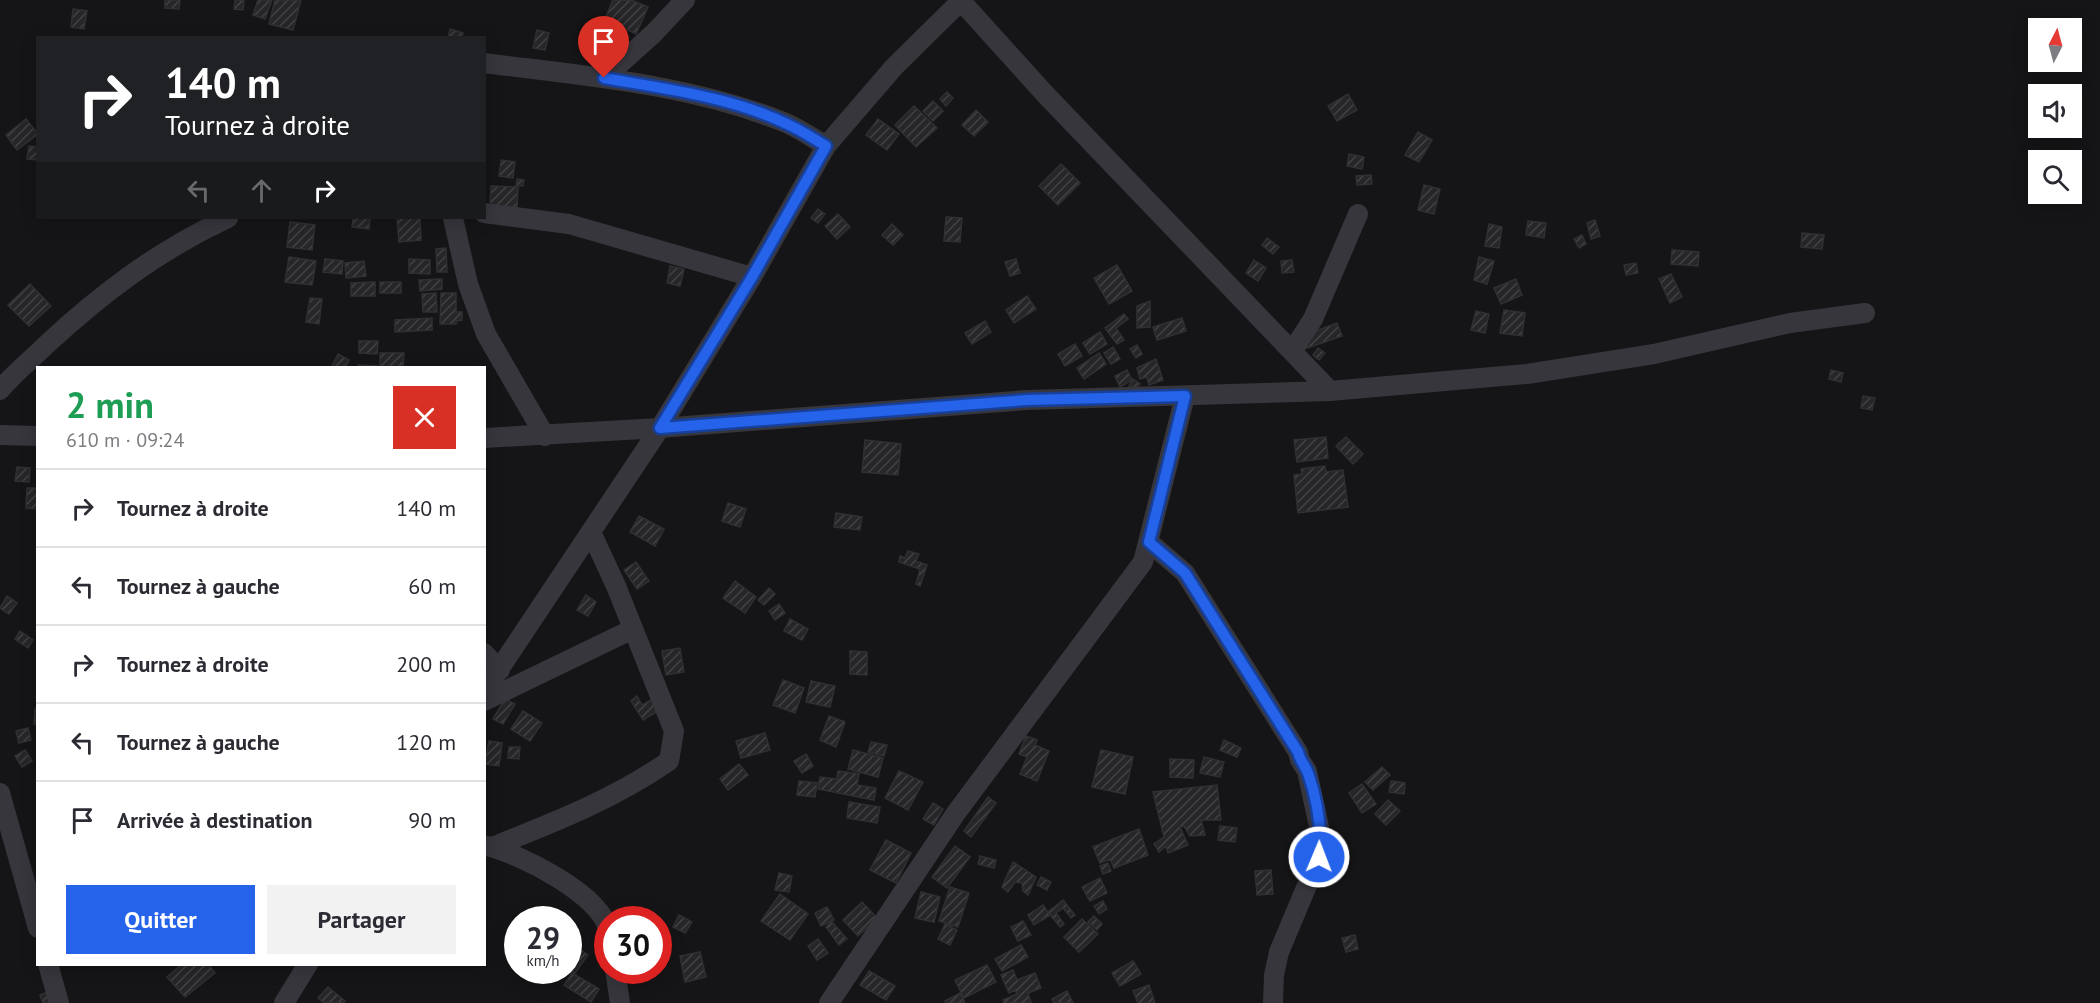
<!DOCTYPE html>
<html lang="fr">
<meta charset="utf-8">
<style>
body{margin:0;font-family:"PT Sans",sans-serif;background:#f2f2f3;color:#2b2b33;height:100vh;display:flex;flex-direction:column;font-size:22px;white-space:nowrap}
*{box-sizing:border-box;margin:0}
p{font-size:20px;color:#7c7c81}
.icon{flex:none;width:33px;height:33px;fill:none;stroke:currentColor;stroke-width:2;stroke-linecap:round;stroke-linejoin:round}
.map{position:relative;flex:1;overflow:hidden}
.details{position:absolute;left:36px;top:366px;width:450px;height:600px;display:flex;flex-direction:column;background:#fff;border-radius:0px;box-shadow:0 3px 15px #0003}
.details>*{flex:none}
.top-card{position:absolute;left:36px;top:36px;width:450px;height:183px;border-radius:0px;box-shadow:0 3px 15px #0003;background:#202124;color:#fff;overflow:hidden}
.needle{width:39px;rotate:6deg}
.fabs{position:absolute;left:2028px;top:18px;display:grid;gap:12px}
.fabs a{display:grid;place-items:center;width:54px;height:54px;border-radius:0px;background:#fff;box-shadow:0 3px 15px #0003;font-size:30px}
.speed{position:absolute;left:504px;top:906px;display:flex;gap:12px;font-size:30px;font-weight:700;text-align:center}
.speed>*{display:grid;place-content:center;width:78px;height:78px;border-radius:50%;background:#fff;box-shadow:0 3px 15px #0003;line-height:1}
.speed small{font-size:15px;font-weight:400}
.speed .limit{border:9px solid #d22;background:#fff;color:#111}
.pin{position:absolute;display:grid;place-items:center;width:51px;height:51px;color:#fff;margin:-62px -26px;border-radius:50% 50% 50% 0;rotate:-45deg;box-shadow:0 0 6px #0007}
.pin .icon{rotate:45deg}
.me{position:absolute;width:66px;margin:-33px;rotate:1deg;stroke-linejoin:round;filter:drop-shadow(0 0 4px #0008)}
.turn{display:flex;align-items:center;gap:21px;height:126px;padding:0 30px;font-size:27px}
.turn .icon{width:78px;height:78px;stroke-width:2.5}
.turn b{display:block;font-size:42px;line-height:51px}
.lanes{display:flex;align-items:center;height:57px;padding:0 30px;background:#0003;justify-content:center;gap:30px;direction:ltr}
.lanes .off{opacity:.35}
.round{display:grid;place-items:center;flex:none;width:63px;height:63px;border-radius:0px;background:#f2f2f3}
.headline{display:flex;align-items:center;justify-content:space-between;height:102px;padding:0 30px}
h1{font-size:36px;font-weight:700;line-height:45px;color:#1e9e55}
.cta{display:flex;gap:12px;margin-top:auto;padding:12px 30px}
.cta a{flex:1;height:69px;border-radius:0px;background:#2563eb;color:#fff;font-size:24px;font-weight:700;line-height:69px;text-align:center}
.cta a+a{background:#f2f2f3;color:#2b2b33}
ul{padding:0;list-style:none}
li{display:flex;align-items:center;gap:18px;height:78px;padding:0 30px;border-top:2px solid #e1e1e2}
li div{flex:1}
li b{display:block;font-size:22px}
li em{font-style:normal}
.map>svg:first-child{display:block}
</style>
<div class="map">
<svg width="2100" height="1003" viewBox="0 0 2100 1003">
<defs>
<pattern id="building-hatch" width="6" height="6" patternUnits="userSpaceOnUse" patternTransform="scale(1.5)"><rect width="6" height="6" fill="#262528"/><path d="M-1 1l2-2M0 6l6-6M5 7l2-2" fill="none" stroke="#424245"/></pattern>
</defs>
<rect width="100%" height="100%" fill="#151517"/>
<path fill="url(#building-hatch)" stroke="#302f33" stroke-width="1.5" d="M 165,0 L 180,0 L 179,9 L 165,8 Z
M 235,0 L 244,0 L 243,10 L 234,9 Z
M 258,0 L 272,0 L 265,19 L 253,15 Z
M 275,0 L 301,0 L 293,30 L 269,24 Z
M 613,0 L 631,0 L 648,7 L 636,34 L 605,19 Z
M 73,9 L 87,11 L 84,29 L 71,27 Z
M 450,29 L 463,33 L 462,38 L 448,38 Z
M 537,30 L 549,33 L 545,50 L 533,48 Z
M 947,92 L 953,98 L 946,106 L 940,99 Z
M 1348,94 L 1357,110 L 1337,121 L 1328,106 Z
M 933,101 L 943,111 L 933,121 L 923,111 Z
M 914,106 L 937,128 L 916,147 L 895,125 Z
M 976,110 L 988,122 L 974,136 L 962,125 Z
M 26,119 L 38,134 L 17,150 L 6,135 Z
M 878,119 L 899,134 L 887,150 L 866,135 Z
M 1418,132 L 1432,140 L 1419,162 L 1405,155 Z
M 29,146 L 38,147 L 38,160 L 27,159 Z
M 1349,154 L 1364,157 L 1362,169 L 1347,166 Z
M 501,160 L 515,162 L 513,178 L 499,176 Z
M 1061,164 L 1080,183 L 1058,205 L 1039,186 Z
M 1371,175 L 1372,184 L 1357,185 L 1356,176 Z
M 517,179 L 524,180 L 523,186 L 516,185 Z
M 1424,185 L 1440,189 L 1434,214 L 1418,210 Z
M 491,186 L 518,187 L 517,207 L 490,206 Z
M 818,209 L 825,214 L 818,223 L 811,218 Z
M 838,214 L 850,227 L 837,239 L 825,226 Z
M 946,217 L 962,218 L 960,242 L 944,241 Z
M 353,218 L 370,218 L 369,229 L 352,227 Z
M 397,218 L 420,218 L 421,240 L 399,242 Z
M 1595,220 L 1600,236 L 1591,239 L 1587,223 Z
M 1528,221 L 1546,223 L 1544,238 L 1526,235 Z
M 290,222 L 315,225 L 312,250 L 287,247 Z
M 892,224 L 903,235 L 893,245 L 882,235 Z
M 1489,224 L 1502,227 L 1499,248 L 1485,246 Z
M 1802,233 L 1824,235 L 1822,249 L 1801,247 Z
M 1582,235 L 1586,244 L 1579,248 L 1574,239 Z
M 1267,238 L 1279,247 L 1273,254 L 1262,245 Z
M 446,248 L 447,272 L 437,272 L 436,249 Z
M 1672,250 L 1699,252 L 1698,266 L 1671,264 Z
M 289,257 L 316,261 L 312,285 L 285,282 Z
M 1479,257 L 1494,261 L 1487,284 L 1474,280 Z
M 325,259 L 343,261 L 342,274 L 323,272 Z
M 409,259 L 430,260 L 430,274 L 409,273 Z
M 1016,259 L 1020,273 L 1010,276 L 1005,262 Z
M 1254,260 L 1266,268 L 1258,281 L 1246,273 Z
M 1292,260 L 1294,272 L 1282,273 L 1281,261 Z
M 364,261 L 366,276 L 346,278 L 345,263 Z
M 1636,263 L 1638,273 L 1626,275 L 1624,265 Z
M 1117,265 L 1132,291 L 1109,304 L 1094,278 Z
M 670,266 L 684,269 L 680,286 L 667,283 Z
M 1671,274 L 1682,297 L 1670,303 L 1659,279 Z
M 442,279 L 442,289 L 420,291 L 419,280 Z
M 1516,279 L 1522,295 L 1501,304 L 1494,288 Z
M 375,282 L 375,296 L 351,296 L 351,283 Z
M 380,282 L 401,282 L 401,293 L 380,293 Z
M 30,284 L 51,306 L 29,326 L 8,305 Z
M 436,293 L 437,312 L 423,312 L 422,294 Z
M 441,293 L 456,293 L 456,312 L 462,312 L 462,320 L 456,321 L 456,324 L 440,324 Z
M 1027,296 L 1036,309 L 1014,323 L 1006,310 Z
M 310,298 L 322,299 L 319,324 L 306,322 Z
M 1150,301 L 1150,327 L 1137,328 L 1137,306 Z
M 1504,310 L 1525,313 L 1522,336 L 1500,333 Z
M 1476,311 L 1489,314 L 1485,333 L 1471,330 Z
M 1124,314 L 1128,319 L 1116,328 L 1124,340 L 1117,344 L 1105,328 Z
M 432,318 L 432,330 L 395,332 L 395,320 Z
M 1182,318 L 1186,331 L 1157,340 L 1153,327 Z
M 985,321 L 991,332 L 972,344 L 965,333 Z
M 1337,323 L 1342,336 L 1307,348 L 1303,336 Z
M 1100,332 L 1107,344 L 1090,354 L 1083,343 Z
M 359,341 L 378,341 L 377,354 L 359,353 Z
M 1075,344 L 1082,356 L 1065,366 L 1058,354 Z
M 1137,345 L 1142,354 L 1136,358 L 1130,349 Z
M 1113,347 L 1120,359 L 1111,364 L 1104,353 Z
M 1318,348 L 1325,353 L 1319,360 L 1313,355 Z
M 380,353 L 404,353 L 403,368 L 380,368 Z
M 1099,353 L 1106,364 L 1084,379 L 1077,368 Z
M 338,354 L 349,360 L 345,368 L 332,366 Z
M 1156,359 L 1163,380 L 1149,385 L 1147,377 L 1140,379 L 1137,368 Z
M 358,365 L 378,366 L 378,368 L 358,368 Z
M 1127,370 L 1132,380 L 1120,387 L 1115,376 Z
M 1831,370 L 1843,373 L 1841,382 L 1829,379 Z
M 1133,379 L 1140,384 L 1135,390 L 1129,386 Z
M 1863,396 L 1875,398 L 1872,410 L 1861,408 Z
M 1326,437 L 1328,458 L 1297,462 L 1294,440 Z
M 1346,437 L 1363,454 L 1353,464 L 1336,446 Z
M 865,440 L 901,444 L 898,475 L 862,472 Z
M 1325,466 L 1326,472 L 1343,470 L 1348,507 L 1298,513 L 1294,475 L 1302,474 L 1301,469 Z
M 17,467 L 30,468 L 29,482 L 15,481 Z
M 27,488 L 38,488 L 38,509 L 26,508 Z
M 728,503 L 746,509 L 740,527 L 722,521 Z
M 836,513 L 862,517 L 860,530 L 834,527 Z
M 639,516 L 664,529 L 655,546 L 630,532 Z
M 908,551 L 919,554 L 916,561 L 927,565 L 920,586 L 916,584 L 920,569 L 899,562 L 900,556 L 905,558 Z
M 636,562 L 649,581 L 637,589 L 624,570 Z
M 735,581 L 756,597 L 745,613 L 723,598 Z
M 769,588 L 775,594 L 764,605 L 758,600 Z
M 586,595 L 596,602 L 588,616 L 577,610 Z
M 7,596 L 17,603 L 9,614 L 0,608 Z
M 779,604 L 785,613 L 775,620 L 769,611 Z
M 790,619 L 808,629 L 802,640 L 784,631 Z
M 20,631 L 33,640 L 28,648 L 15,639 Z
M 680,648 L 684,672 L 666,675 L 662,651 Z
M 850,651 L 867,652 L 867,675 L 850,674 Z
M 783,680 L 804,688 L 795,713 L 773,705 Z
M 811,681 L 835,686 L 830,707 L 806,702 Z
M 637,696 L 642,705 L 656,697 L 663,708 L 643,720 L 631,701 Z
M 505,699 L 515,704 L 503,724 L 493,719 Z
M 35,709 L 38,709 L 38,724 L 34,724 Z
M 523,711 L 542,723 L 530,741 L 511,729 Z
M 829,716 L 845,722 L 836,747 L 820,740 Z
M 28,728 L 31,740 L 19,743 L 16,731 Z
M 765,733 L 770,750 L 741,758 L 736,741 Z
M 1026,736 L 1037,740 L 1035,745 L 1049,751 L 1037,781 L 1020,774 L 1027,757 L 1019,754 Z
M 1224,740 L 1241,748 L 1237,757 L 1220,750 Z
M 489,741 L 502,743 L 499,766 L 485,764 Z
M 871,742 L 887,745 L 884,756 L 868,752 Z
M 509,747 L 520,747 L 519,759 L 508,758 Z
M 25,750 L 32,761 L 22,767 L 15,756 Z
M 853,750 L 883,758 L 878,777 L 848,769 Z
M 1101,750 L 1133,757 L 1125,794 L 1092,787 Z
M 806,754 L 813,766 L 802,773 L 794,761 Z
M 1204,757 L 1224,762 L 1220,777 L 1200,773 Z
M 1170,759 L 1194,760 L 1193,778 L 1170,777 Z
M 739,764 L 748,775 L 728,790 L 720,779 Z
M 1382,767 L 1390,775 L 1373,790 L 1365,782 Z
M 838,771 L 859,774 L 857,785 L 876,788 L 874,800 L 818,789 L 820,777 L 837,779 Z
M 899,771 L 923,782 L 908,810 L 885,798 Z
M 799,781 L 817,783 L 815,797 L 797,795 Z
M 1391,781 L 1405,783 L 1404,794 L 1389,792 Z
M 1362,784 L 1376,804 L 1362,813 L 1349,793 Z
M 1217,785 L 1221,820 L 1201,820 L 1205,835 L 1190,836 L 1184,826 L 1180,827 L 1188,845 L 1168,853 L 1166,846 L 1159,852 L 1154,844 L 1164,837 L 1153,792 Z
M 988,797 L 996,803 L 971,837 L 964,831 Z
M 1388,800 L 1400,811 L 1386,825 L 1375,814 Z
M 849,802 L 880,807 L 877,823 L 847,818 Z
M 933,803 L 943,809 L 934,825 L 923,819 Z
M 1220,826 L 1237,828 L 1235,842 L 1218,840 Z
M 1139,829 L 1148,855 L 1114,868 L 1110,859 L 1100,863 L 1093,847 Z
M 886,840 L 911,853 L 896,883 L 870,870 Z
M 955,846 L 970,857 L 947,888 L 932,877 Z
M 980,856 L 996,860 L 994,868 L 978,864 Z
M 1013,862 L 1036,877 L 1028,895 L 1023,891 L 1022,883 L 1015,882 L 1008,892 L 1002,887 Z
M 1108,863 L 1111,871 L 1103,874 L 1100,866 Z
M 1271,870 L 1273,894 L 1257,895 L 1255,871 Z
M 779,873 L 792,876 L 789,892 L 775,890 Z
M 1041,877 L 1051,882 L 1047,890 L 1037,885 Z
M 1100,878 L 1107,893 L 1090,901 L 1082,887 Z
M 950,887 L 969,893 L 958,927 L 939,921 Z
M 921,892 L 940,897 L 934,922 L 915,918 Z
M 780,894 L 808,914 L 790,940 L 761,921 Z
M 1063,900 L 1075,915 L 1071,918 L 1063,908 L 1056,913 L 1064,924 L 1060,927 L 1048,912 Z
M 1103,901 L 1107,909 L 1099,914 L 1094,906 Z
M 862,902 L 877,918 L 858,936 L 843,920 Z
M 1043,905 L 1050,915 L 1034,925 L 1028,915 Z
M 827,907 L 834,920 L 821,926 L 815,913 Z
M 679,915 L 692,922 L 685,933 L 673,927 Z
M 1094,916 L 1102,924 L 1097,930 L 1088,922 Z
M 1082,919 L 1098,934 L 1079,952 L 1064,937 Z
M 1023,921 L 1031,935 L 1018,941 L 1011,927 Z
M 832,922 L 847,939 L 839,945 L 826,927 Z
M 945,924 L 957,930 L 950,945 L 938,939 Z
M 1355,935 L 1358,949 L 1346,952 L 1342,938 Z
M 818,939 L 828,953 L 817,960 L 808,946 Z
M 574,945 L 588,955 L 575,973 L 568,969 L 568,952 Z
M 1021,945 L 1028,957 L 1002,971 L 995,959 Z
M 700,952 L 706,977 L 685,982 L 680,956 Z
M 1133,961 L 1141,974 L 1120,986 L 1112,973 Z
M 182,964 L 208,964 L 215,973 L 185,997 L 167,977 Z
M 987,965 L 996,982 L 964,998 L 955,980 Z
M 1013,970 L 1017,980 L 1035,973 L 1041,988 L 1028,993 L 1031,1003 L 1004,1003 L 1003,1000 L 1017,994 L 1015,990 L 1009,993 L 1001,975 Z
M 869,971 L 895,986 L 886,1000 L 860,985 Z
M 572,973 L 599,989 L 591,1002 L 564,985 Z
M 1149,985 L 1155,1003 L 1138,1003 L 1133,991 Z
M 328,987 L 345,1001 L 343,1003 L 324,1003 L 318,998 Z
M 51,991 L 56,1003 L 43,1003 L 40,995 Z
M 1067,991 L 1073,1003 L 1054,1003 L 1052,999 Z
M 960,993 L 965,1003 L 946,1003 L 945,1001 Z"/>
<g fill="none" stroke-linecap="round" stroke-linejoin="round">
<path stroke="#36363c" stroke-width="20" d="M 961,1 L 1045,94 L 1330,391
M 484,63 C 585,76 691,84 786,123 C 800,129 813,138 826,146
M 604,78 L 654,33 L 685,0
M 484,213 L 569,224 L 752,277
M 453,218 L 468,284 L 486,334 L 545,436
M 1293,350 L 1313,319 L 1358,214
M 0,390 C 13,374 31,360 46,345 C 102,293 159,250 228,218
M 0,435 L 38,436
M 484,438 L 660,428 L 1027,400 L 1330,391 L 1527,374 L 1654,354 L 1790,323 L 1865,313
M 1149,542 L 1185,573 L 1298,752 L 1300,760 L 1307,771 L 1321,836 L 1319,857 L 1279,952 L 1274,975 L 1273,1003
M 484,653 L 500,670
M 484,692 L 660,428 L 752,277 L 826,146 L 894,67 L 962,0
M 484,701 L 633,629
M 0,793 L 38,928
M 487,846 C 520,854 600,894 608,929
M 492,847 C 555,822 614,799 669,761 L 674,731 L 616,586 L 591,532
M 48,964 L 59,1003
M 615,970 L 620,1003
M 284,1003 L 308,964
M 829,1003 L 956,813 L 1143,562 L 1185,396"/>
</g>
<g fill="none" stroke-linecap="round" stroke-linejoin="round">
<g stroke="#184099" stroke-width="15">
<path id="route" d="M 604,78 C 665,89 733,97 789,125 C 802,131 814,139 826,146 L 752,277 L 660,428 L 1027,400 L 1185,396 L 1149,542 L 1185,573 L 1298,752 C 1300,761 1305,765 1308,773 C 1317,799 1322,830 1319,857"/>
</g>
<use href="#route" stroke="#2563eb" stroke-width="10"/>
</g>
</svg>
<div class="fabs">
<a><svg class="needle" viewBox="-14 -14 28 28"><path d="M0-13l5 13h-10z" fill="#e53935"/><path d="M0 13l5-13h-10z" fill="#7c7c81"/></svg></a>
<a><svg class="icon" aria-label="sound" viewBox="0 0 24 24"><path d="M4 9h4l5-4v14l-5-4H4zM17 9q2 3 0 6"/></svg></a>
<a><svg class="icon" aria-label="search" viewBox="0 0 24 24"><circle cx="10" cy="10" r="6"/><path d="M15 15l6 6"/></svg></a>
</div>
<div class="speed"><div>29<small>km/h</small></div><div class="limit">30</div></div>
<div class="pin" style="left:604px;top:78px;background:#d93025"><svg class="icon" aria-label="arrive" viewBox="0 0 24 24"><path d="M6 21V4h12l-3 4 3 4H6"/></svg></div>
<svg class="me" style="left:1319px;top:857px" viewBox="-20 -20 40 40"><circle r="17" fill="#2563eb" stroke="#fff" stroke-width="3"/><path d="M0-11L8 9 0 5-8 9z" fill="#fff"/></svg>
<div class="top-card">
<div class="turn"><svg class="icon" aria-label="right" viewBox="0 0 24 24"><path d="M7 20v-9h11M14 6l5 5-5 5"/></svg><div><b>140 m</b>Tournez à droite</div></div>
<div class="lanes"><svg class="icon off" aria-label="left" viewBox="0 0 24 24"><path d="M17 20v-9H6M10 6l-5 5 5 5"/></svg><svg class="icon off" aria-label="ahead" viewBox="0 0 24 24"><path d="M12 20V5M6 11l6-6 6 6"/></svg><svg class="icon" aria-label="right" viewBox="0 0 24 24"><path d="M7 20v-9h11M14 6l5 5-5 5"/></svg></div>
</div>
<section class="details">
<div class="headline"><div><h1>2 min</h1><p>610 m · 09:24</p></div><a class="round" style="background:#d93025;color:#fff"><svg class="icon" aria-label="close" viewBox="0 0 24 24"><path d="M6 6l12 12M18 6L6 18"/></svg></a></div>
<ul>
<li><svg class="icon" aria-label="right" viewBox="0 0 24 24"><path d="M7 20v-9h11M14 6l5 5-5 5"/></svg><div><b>Tournez à droite</b></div><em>140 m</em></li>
<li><svg class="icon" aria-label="left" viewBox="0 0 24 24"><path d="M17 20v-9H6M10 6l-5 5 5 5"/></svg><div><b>Tournez à gauche</b></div><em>60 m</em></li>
<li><svg class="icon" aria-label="right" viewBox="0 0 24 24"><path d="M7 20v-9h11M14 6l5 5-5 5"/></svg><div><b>Tournez à droite</b></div><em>200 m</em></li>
<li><svg class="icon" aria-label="left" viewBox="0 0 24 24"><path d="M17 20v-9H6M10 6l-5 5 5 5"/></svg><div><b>Tournez à gauche</b></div><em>120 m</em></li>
<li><svg class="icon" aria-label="arrive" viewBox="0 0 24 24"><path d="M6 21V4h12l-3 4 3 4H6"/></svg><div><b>Arrivée à destination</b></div><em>90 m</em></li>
</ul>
<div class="cta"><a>Quitter</a><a>Partager</a></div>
</section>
</div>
